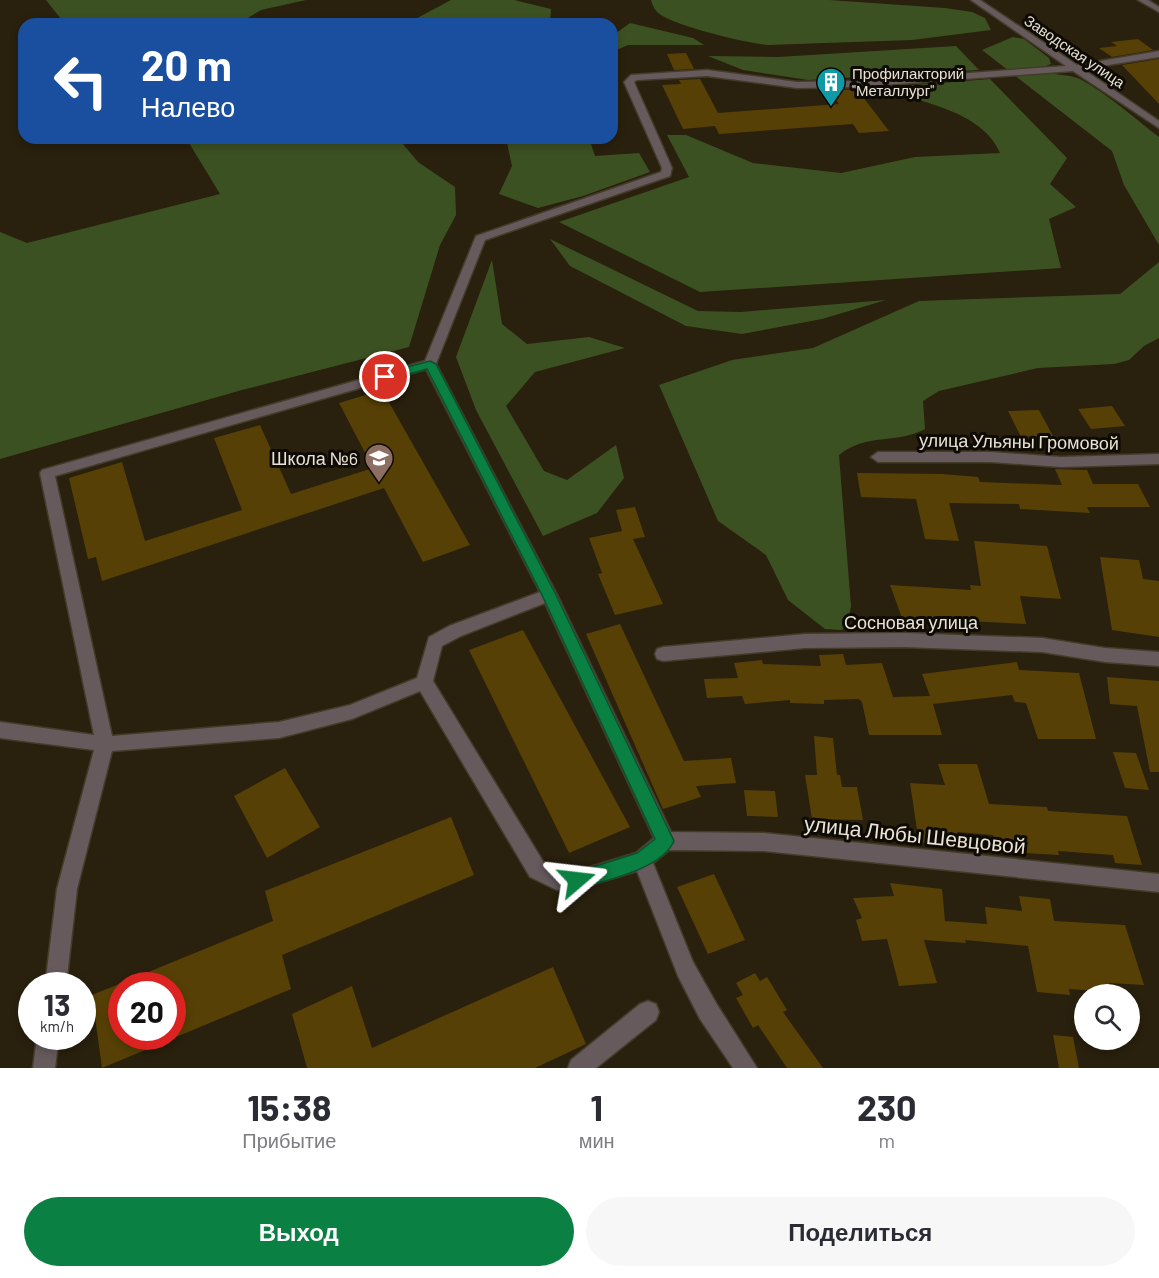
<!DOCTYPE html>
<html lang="ru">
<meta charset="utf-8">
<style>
body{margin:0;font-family:Barlow,sans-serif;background:#f7f7f7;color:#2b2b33;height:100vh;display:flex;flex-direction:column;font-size:22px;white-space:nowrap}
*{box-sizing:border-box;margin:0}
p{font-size:20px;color:#7c7c81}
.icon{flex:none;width:33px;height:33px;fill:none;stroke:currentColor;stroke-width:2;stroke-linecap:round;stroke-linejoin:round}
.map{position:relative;height:1068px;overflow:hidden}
.sheet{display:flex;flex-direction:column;background:#fff;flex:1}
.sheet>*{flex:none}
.banner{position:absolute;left:18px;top:18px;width:600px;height:126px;border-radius:18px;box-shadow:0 3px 9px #0003;background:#1a4fa0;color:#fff;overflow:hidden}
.tools{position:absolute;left:1074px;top:984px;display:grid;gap:12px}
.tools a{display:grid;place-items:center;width:66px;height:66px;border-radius:50%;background:#fff;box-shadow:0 3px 9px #0003;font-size:30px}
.speed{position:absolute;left:18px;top:972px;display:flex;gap:12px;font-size:30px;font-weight:700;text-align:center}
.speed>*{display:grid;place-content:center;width:78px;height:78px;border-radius:50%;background:#fff;box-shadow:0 3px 9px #0003;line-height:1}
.speed small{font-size:15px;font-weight:400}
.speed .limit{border:9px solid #d22;background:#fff;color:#111}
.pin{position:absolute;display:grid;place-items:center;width:51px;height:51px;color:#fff;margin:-26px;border:3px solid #fff;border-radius:50%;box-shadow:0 2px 6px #0007}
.me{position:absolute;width:66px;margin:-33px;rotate:73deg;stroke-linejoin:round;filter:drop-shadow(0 0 4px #0008)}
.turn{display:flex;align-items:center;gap:21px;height:126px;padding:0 24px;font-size:27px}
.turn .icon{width:78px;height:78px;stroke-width:2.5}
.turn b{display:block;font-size:42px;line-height:51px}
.eta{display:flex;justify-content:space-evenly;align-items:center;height:102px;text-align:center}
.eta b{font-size:36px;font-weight:700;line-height:42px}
.primary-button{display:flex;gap:12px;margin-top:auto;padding:12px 24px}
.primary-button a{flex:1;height:69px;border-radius:36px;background:#0b8043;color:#fff;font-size:24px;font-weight:700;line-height:69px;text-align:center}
.primary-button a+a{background:#f7f7f7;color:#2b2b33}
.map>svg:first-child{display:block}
</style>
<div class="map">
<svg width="1159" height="1068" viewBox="0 0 1159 1068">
<rect width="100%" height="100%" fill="#29200d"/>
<path fill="#3c5122" d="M 46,0 L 306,0 L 261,10 L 238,24 L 65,24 Z
M 451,0 L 514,0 L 551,9 L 550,24 L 406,24 Z
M 651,0 L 829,0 L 945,8 L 972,12 L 985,18 L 991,30 L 912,40 L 768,45 C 745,43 680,27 661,15 C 655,11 653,7 651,0 Z
M 630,23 L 693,38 L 704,45 L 628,45 L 612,52 L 612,36 Z
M 1013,37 L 1024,39 L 1049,58 L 1051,64 L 1040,68 C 1052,77 1067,73 1080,79 C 1108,94 1134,118 1159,137 L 1159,245 L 1124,185 L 1112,151 L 982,50 Z
M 956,46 L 979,70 L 808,80 L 743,70 L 708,56 L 778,57 Z
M 990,79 L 1067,158 L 1050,184 L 1076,207 L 1049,219 L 1061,268 L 700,292 L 559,222 L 689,177 L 667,135 L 686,135 L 753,163 L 841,173 L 915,157 L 1000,153 C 983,111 918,101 878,88 Z
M 186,138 L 415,138 L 403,144 L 418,162 L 455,187 L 456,215 L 440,245 L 409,347 L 242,390 L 0,459 L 0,232 L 27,243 L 220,194 Z
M 506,138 L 589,138 L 595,156 L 639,153 L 650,172 L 583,196 L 538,208 L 499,194 L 512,166 Z
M 550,239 L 698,311 L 741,312 L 886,300 L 822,319 L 742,334 L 686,326 L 570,266 Z
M 492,260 L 502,324 L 527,344 L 589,337 L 625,348 L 535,372 L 506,406 L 544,471 L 567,480 L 616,445 L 624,478 L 597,513 L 543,536 L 476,410 L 456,357 Z
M 1159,262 L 1159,338 L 1144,346 L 1129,360 L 1114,364 L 1038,368 L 939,391 L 923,401 L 925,429 C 895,445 868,432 839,455 L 851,606 L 848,622 L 842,630 L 825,629 L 788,600 L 766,555 L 718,521 L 659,385 L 732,360 L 813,348 L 919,301 L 1120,294 Z"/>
<path fill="#574006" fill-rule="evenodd" d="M 1138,39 L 1153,50 L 1112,57 L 1099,48 L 1117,46 L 1111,42 Z
M 686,53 L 694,69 L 674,70 L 667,54 Z
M 1159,59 L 1159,104 L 1122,65 Z
M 700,79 L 718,113 L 839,104 L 829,91 L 857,89 L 889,131 L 859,133 L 853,124 L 719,134 L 715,126 L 683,129 L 662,85 L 681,84 L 679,80 Z
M 382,390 L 470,545 L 423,562 L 384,488 L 102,581 L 96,557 L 88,559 L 69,478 L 122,462 L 145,541 L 242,510 L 214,438 L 260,425 L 291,494 L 373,468 L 339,403 Z
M 1112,406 L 1125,426 L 1091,429 L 1078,409 Z
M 1039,410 L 1053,436 L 1021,437 L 1008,411 Z
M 1055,469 L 1087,470 L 1093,484 L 1138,484 L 1150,507 L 1087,507 L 1090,513 L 1020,509 L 1019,504 L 949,503 L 959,541 L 925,539 L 916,499 L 861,497 L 857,473 L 942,474 L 978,477 L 980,482 L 1062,485 Z
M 635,507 L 645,537 L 633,539 L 663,604 L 615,615 L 598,574 L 602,573 L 589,538 L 622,531 L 616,510 Z
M 974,541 L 1047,546 L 1061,599 L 1020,596 L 1026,624 L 902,618 L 890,585 L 971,590 L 970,585 L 981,586 Z
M 1100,557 L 1139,560 L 1143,579 L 1159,581 L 1159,637 L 1112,630 Z
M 620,624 L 684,761 L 731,758 L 736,783 L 696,786 L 701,797 L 663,809 L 586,634 Z
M 523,630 L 630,827 L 569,853 L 469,650 Z
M 843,654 L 846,665 L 882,663 L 893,697 L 930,696 L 922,674 L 1017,662 L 1019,670 L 1079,673 L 1096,739 L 1038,739 L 1026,703 L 1015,702 L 1012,695 L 933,704 L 942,735 L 869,735 L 862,702 L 859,699 L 824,700 L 824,704 L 790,703 L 790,700 L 745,704 L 742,696 L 707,698 L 704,679 L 738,678 L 734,663 L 762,660 L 763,664 L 821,666 L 819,655 Z
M 1107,677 L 1159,681 L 1159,772 L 1150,772 L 1137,706 L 1110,704 Z
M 814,736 L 833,738 L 837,775 L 840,775 L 842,787 L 857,787 L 863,820 L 812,819 L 805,775 L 817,775 Z
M 1113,752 L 1136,753 L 1149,790 L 1125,788 Z
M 938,764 L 977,764 L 989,804 L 1047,807 L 1048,811 L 1127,816 L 1142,865 L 1115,863 L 1113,855 L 1058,851 L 1059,855 L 1024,853 L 1021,841 L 994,839 L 993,835 L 957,832 L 959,845 L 919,843 L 910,783 L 945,785 Z
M 285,768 L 320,827 L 267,858 L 234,796 Z
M 744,790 L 775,791 L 778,817 L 747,816 Z
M 451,817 L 474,875 L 282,955 L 291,989 L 102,1068 L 92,995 L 273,921 L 265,891 ZM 122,986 L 172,986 L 172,1036 L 122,1036 Z
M 714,874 L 745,940 L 708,954 L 677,887 Z
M 890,883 L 942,889 L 945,921 L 987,924 L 985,907 L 1022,911 L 1019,896 L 1050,899 L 1054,921 L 1125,925 L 1144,985 L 1109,983 L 1112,992 L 1069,989 L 1070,995 L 1037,992 L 1028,946 L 965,940 L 966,943 L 924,940 L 937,983 L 899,986 L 887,939 L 862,941 L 856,920 L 862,918 L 853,898 L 894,896 Z
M 553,967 L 586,1044 L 535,1068 L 307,1068 L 292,1014 L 352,986 L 372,1048 Z
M 755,973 L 760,981 L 767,977 L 787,1010 L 783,1012 L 823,1068 L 787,1068 L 758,1025 L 753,1028 L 736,998 L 743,995 L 736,983 Z
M 1053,1035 L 1073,1037 L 1079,1068 L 1059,1068 Z"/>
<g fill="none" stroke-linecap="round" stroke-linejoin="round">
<g stroke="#443b29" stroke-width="3">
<path id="minor" d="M 971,0 L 980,0 L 1077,65 L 1159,51 L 1159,57 L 1083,69 L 1159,121 L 1159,128 L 1073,71 L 856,87 L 797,88 L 707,76 L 637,80 L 634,82 L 672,168 L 670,176 L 485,240 L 436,364 L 557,595 L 671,832 L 764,833 L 1159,874 L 1159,892 L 764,851 L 669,850 L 653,863 L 693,962 L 716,1003 L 757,1068 L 733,1068 L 700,1019 L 678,976 L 637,871 L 577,889 L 557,890 L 530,877 L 420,691 L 352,719 L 279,738 L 112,751 L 77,889 L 66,986 L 45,986 L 57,889 L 94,750 L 0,738 L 0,722 L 94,735 L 40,473 L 42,470 L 425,361 L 476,236 L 661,172 L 662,168 L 624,82 L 631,75 L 707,70 L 797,82 L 856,81 L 1066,66 ZM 426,369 L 540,592 L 449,626 L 429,637 L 417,678 L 350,705 L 279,722 L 112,736 L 55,476 ZM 545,603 L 654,838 L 636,853 L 577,871 L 559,872 L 544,863 L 433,681 L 442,646 L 461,636 Z
M 1138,0 L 1148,0 L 1159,7 L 1159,12 Z
M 878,452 L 991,452 L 1061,457 L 1159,454 L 1159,464 L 1061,467 L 991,462 L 878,462 L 871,457 Z
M 904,633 L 1042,638 L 1105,648 L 1159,652 L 1159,666 L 1105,662 L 1042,652 L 904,647 L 805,648 L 663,661 L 657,659 L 655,654 L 657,649 L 663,647 L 805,634 Z
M 648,1001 L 656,1004 L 659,1012 L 656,1020 L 596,1068 L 568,1068 L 571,1060 L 640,1004 Z
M 37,1036 L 59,1036 L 55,1068 L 33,1068 Z"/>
</g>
<use href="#minor" fill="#665a5d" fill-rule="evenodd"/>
</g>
<path fill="#0b8043" stroke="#07532c" stroke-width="1.5" d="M 430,361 L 436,364 L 556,595 L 674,841 C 661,870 605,880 577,889 L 571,886 L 568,880 L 571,874 L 577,872 L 637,853 L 655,839 L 542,595 L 427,369 L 385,381 L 379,377 L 381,374 Z"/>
<defs>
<g id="building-pin" transform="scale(1.5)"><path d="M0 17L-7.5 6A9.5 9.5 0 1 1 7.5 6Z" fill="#0f9aa8" stroke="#0e0a04"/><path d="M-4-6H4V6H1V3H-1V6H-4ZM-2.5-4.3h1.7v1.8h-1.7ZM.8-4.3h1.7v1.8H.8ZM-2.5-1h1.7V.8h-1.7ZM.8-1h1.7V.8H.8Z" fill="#fff"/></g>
<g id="school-pin" transform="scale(1.5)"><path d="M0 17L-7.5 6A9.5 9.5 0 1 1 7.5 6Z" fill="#8d6e63" stroke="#0e0a04"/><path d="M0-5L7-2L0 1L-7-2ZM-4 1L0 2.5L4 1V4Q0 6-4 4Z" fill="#fff"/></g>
</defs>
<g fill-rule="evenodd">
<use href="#building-pin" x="831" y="82"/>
<use href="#school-pin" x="379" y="458"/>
</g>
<g text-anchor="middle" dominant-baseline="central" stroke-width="6" stroke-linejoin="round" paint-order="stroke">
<g font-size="15" fill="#e8e2d7" stroke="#0e0a04">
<text transform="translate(1075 51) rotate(34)">Заводская улица</text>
</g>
<g font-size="15" fill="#e8e2d7" stroke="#0e0a04" text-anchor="start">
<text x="852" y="73">Профилакторий<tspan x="852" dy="17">"Металлург"</tspan></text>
</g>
<g font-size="18" fill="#e8e2d7" stroke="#0e0a04">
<text transform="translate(1019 441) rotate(1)">улица Ульяны Громовой</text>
<text x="911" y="622">Сосновая улица</text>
</g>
<g font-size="18" fill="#e8e2d7" stroke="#0e0a04" text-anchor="end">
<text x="358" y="458">Школа №6</text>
</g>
<g font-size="21" fill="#e8e2d7" stroke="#0e0a04">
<text transform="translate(915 834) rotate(6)">улица Любы Шевцовой</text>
</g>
</g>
</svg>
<div class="tools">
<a><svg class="icon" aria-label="search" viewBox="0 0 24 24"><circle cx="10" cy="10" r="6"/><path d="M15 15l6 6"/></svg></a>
</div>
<div class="speed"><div>13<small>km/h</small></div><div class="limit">20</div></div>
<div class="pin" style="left:385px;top:377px;background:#d93025"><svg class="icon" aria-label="arrive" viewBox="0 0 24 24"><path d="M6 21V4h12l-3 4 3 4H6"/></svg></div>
<svg class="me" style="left:577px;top:880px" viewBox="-20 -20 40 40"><path d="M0-17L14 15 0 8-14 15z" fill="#0b8043" stroke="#fff" stroke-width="4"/></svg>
<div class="banner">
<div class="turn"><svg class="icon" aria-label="left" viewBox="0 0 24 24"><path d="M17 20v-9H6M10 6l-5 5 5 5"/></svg><div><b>20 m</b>Налево</div></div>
</div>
</div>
<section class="sheet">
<div class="eta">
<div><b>15:38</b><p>Прибытие</p></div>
<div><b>1</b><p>мин</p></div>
<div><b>230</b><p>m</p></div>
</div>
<div class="primary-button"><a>Выход</a><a>Поделиться</a></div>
</section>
